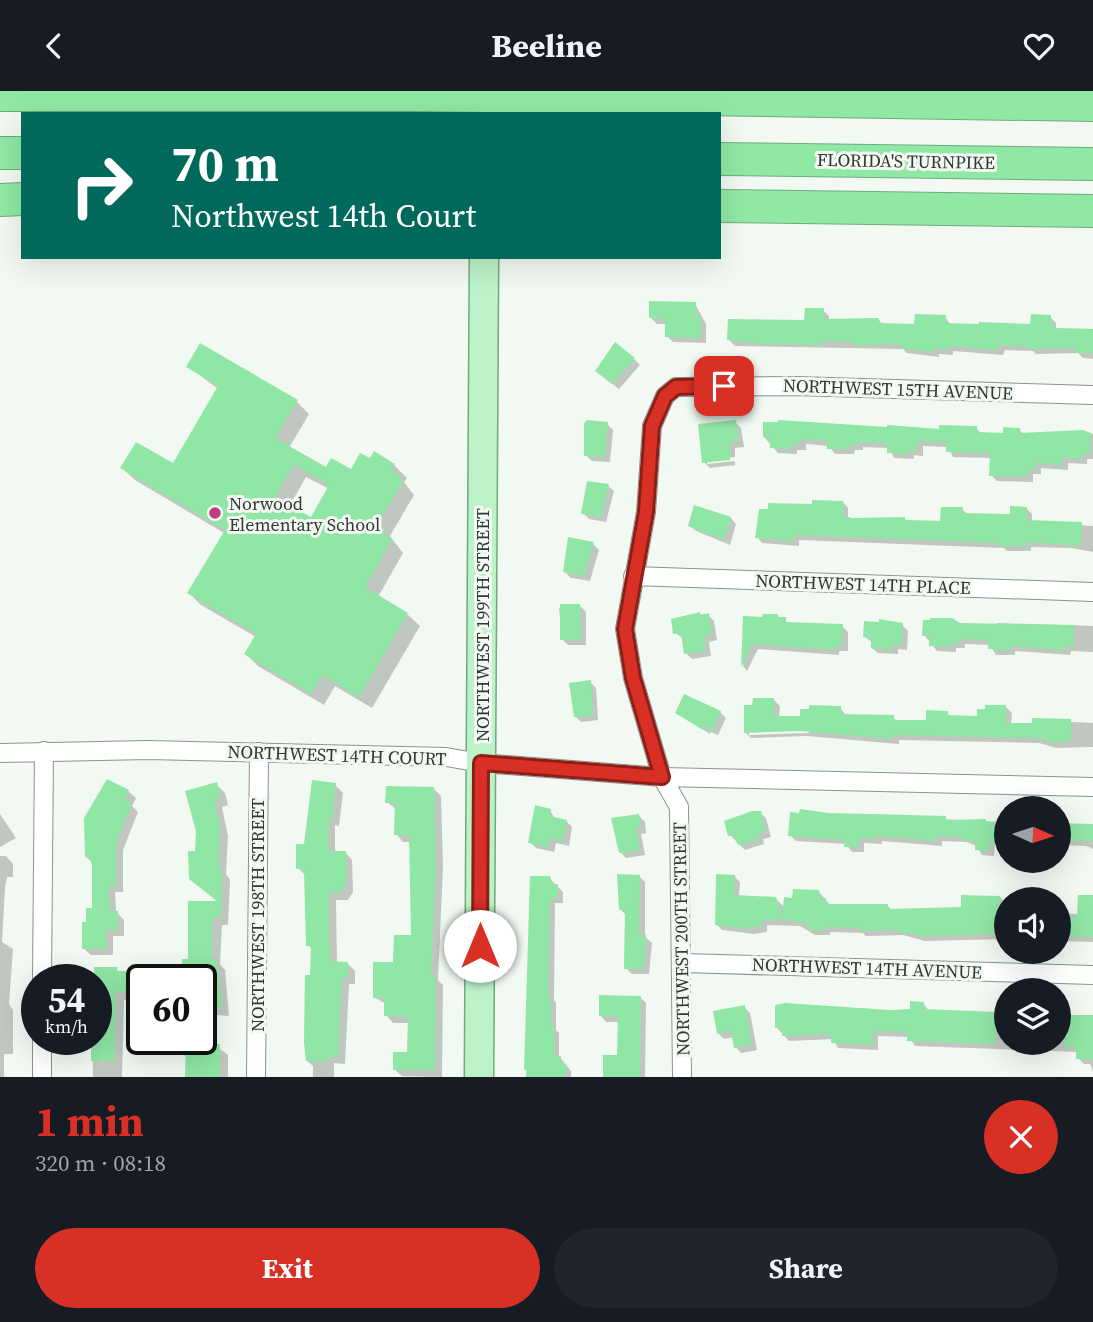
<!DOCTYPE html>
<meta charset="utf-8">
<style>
body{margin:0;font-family:"Source Serif 4",serif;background:#20242c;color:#f1f3f6;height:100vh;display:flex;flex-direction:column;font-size:26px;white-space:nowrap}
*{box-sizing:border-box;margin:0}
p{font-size:23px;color:#9ea1a6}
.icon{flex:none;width:38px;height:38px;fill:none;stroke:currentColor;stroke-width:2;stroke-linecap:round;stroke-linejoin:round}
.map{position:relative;height:986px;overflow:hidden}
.side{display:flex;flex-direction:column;background:#171b24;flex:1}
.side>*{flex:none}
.guide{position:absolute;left:21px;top:21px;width:700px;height:147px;border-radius:0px;box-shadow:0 7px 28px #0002;background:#00695c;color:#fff;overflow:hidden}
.needle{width:46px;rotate:93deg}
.buttons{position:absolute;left:994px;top:705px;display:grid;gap:14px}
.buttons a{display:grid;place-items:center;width:77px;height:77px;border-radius:50%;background:#171b24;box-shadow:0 7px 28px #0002;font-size:35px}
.speed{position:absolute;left:21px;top:873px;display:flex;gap:14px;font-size:35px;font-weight:700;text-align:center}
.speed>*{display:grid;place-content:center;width:91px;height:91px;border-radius:50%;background:#171b24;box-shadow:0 7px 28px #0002;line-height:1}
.speed small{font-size:18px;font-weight:400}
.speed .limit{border:4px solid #111;border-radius:10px;background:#fff;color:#111}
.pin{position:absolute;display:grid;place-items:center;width:60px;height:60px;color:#fff;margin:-30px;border-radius:14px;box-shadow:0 4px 10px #0006}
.me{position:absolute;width:77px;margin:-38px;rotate:0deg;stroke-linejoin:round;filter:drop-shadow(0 0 5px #0008)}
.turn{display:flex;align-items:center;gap:24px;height:147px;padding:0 35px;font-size:32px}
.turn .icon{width:91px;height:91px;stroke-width:2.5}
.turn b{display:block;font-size:49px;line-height:60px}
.round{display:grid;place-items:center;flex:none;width:74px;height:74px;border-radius:37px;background:#20242c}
.summary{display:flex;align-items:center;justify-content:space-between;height:119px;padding:0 35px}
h1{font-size:42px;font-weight:700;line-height:52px;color:#d93025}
.button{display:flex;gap:14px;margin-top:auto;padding:14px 35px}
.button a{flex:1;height:80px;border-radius:42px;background:#d93025;color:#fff;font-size:28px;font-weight:700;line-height:80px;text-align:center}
.button a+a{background:#20242c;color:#f1f3f6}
header{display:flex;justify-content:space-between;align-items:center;height:91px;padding:0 35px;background:#171b24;font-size:32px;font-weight:700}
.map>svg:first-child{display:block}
</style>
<header><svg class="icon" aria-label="back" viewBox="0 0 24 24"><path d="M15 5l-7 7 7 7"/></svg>Beeline<svg class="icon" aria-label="heart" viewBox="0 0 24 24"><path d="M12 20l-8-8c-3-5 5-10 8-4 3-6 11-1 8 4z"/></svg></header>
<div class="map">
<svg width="1093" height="986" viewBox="0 0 1093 986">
<rect width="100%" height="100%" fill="#f1f9f2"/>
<path fill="#0003" fill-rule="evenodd" d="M 695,213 L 706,233 L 706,252 L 673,251 L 667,245 L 667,233 L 657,233 L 651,227 Z
M 823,219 L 829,225 L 829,230 L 916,235 L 945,226 L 951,234 L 1032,235 L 1050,226 L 1056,232 L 1056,238 L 1093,239 L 1093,268 L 1083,267 L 1078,262 L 1036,263 L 1033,260 L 1005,259 L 1003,264 L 953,260 L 953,264 L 939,263 L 939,266 L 907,262 L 903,258 L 735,255 L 729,249 L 806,231 Z
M 634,268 L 640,274 L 619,298 L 603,286 Z
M 189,276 L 296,310 L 309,323 L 289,357 L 326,379 L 351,381 L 371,369 L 394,374 L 407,387 L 404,391 L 414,404 L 390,445 L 403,462 L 378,506 L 407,523 L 420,535 L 372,617 L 335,595 L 324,614 L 258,575 L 246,563 L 256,546 L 201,514 L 189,502 L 224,442 L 135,389 L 122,377 L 173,375 L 218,298 ZM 306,386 L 329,398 L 311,429 L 289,416 Z
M 735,331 L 741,337 L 744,356 L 735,357 L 735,366 L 707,369 L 707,373 L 735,370 L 735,374 L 710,377 L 704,371 Z
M 607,333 L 613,339 L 610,371 L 592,370 L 586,364 Z
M 976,337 L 982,343 L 1005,344 L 1019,339 L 1025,344 L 1069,340 L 1093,343 L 1093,368 L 1087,368 L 1087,373 L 1068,372 L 1068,379 L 1041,377 L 1041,383 L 1033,383 L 1033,391 L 997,390 L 991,384 L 991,367 L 953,366 L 948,356 L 923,355 L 923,365 L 914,364 L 914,368 L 894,367 L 889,357 L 863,356 L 863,359 L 855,359 L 854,363 L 835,363 L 829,355 L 806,353 L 806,359 L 797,359 L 797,363 L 778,362 L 764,346 Z
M 608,395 L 614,400 L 606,431 L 589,428 L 583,422 Z
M 843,411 L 848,417 L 848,427 L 904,427 L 908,431 L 942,432 L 962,418 L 968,424 L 1012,424 L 1026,417 L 1032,423 L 1032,431 L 1093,435 L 1093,461 L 1072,457 L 1031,456 L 1031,460 L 1007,460 L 1004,457 L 799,449 L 799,455 L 762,452 L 757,446 L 814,415 Z
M 731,427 L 736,433 L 730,454 L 696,440 L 690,435 Z
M 593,453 L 599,459 L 590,490 L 571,487 L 565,481 Z
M 580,515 L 586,521 L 586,554 L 568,554 L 562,548 L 559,517 Z
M 699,523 L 708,524 L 714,530 L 717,549 L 709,551 L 711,565 L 692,568 L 686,562 L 683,547 L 675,542 Z
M 777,525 L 790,533 L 842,535 L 848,541 L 848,560 L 839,560 L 839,564 L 758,558 L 747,580 L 743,575 L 744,527 Z
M 997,532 L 1093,535 L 1093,561 L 1071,560 L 1070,564 L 1015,560 L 1015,564 L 996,564 L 990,554 L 965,553 L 965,557 L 956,557 L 956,561 L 937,560 L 924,544 L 960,534 L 997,535 Z
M 902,534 L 908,540 L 907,559 L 898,558 L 898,563 L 878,562 L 872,557 L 873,552 L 865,546 Z
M 590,591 L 596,597 L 598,629 L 581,631 L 575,625 Z
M 774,609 L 780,615 L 779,627 L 802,627 L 840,616 L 846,625 L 893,626 L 898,631 L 927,631 L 947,622 L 951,626 L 978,627 L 1006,616 L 1012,622 L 1011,633 L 1034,634 L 1034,629 L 1093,632 L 1093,656 L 1056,657 L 1039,652 L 899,649 L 899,653 L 807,645 L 751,647 L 745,641 L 754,616 ZM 808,638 L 809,642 L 749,644 L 749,640 Z
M 720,621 L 726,627 L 718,644 L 711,641 L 710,643 L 677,622 Z
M 216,693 L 225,702 L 228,714 L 222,716 L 228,745 L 226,783 L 230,789 L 228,834 L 222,834 L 220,873 L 225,879 L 229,925 L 217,924 L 216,955 L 228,964 L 228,986 L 187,986 L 188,967 L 176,958 L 176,948 L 201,948 L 201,889 L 184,889 L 190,870 L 220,812 L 191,788 Z
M 335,694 L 343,702 L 339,735 L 335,734 L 335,761 L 345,761 L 352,769 L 353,801 L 348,809 L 336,809 L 337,872 L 347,872 L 355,880 L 355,893 L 349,893 L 345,973 L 334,972 L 334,986 L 313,986 L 313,975 L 307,970 L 312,858 L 308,854 L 306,785 L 298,777 Z
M 434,698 L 441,705 L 443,776 L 438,889 L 443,894 L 442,986 L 402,985 L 394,978 L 409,963 L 409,932 L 393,932 L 386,924 L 386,913 L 374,906 L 413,846 L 411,751 L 403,751 L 396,743 L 396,718 L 387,711 Z
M 128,700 L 136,707 L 132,715 L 138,721 L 123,759 L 123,801 L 115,801 L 116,821 L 124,829 L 124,845 L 113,845 L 113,864 L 91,864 L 83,857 L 94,819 L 94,773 L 86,766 Z
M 550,719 L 555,728 L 567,731 L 572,736 L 569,755 L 556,752 L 554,761 L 536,757 L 530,751 Z
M 760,722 L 766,727 L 771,746 L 763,748 L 764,753 L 745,759 L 730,744 Z
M 0,723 L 16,747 L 0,756 Z
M 877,723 L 997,732 L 1003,738 L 1003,758 L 999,758 L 1000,736 L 996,736 L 994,765 L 982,764 L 977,755 L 966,751 L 942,750 L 942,755 L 882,750 L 882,753 L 864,752 L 864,761 L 852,761 L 846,753 L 796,750 L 790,744 L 829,724 Z
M 639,725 L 645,731 L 646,742 L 641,743 L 645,764 L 626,767 L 620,761 Z
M 1059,729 L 1065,734 L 1093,735 L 1093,758 L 1086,755 L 1059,754 Z
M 0,765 L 6,765 L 13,773 L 13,786 L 7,786 L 5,796 L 2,851 L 13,858 L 9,913 L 13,919 L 13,963 L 4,963 L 4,986 L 0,986 Z
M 639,785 L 645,791 L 645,846 L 652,852 L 649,883 L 632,883 L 626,877 L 626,824 L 621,819 Z
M 734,785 L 740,791 L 739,806 L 776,808 L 785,817 L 794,808 L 819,801 L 831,815 L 888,815 L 893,820 L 962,818 L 1000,806 L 1006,812 L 1006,848 L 925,850 L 903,844 L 866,845 L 863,842 L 830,841 L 830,844 L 815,844 L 800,835 L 767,834 L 767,841 L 754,843 L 722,839 L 716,833 Z
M 531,786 L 549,787 L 563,801 L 563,812 L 555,812 L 554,909 L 556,912 L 556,939 L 559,942 L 559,965 L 571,980 L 571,986 L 526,986 Z
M 1093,806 L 1093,851 L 1059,850 L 1059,822 L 1079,823 Z
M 116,878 L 135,890 L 135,909 L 124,909 L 122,986 L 93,986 L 92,950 L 96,948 Z
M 640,906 L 646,912 L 645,986 L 605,986 L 619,966 L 619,931 L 606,931 L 601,925 Z
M 923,912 L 929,920 L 996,923 L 1006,929 L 1006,952 L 1059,952 L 1059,924 L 1093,925 L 1093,980 L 1090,973 L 1084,973 L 1078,967 L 1078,961 L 915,955 L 909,946 L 878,945 L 878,959 L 838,957 L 833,948 L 789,950 L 776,936 L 911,919 Z
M 744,916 L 750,922 L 757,959 L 741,962 L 736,956 L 734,946 L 724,948 L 718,942 Z"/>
<path fill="#90e6a4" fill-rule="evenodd" d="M 649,210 L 696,211 L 696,226 L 701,226 L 701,247 L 665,246 L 665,228 L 649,227 Z
M 805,217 L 824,217 L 824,228 L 878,227 L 881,232 L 914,233 L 915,223 L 946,224 L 946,232 L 979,233 L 979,231 L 1030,233 L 1031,223 L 1051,224 L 1051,232 L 1056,237 L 1093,238 L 1093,262 L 1075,262 L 1075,257 L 1028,258 L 1028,255 L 999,254 L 997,259 L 948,255 L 948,258 L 934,258 L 933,261 L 900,257 L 900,253 L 853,254 L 853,251 L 824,250 L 821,254 L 763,253 L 727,249 L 728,228 L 804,229 Z
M 615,251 L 635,267 L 612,293 L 595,280 Z
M 200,252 L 298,309 L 275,347 L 326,376 L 331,367 L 351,378 L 360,362 L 370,367 L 374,360 L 395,373 L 391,380 L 401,385 L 399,389 L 403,391 L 377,434 L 386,439 L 383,443 L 392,448 L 365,496 L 408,522 L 359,606 L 322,584 L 311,603 L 244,563 L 256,543 L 187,502 L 225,439 L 120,377 L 136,351 L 173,372 L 218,295 L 186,276 ZM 294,374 L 329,394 L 311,426 L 275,406 Z
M 587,329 L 608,331 L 605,366 L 584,365 L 584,332 Z
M 736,329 L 739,350 L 730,351 L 730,369 L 702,372 L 698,333 Z
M 778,329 L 887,336 L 887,334 L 939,338 L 939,334 L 977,335 L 977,341 L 1003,342 L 1003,336 L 1020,337 L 1020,342 L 1082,339 L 1091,342 L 1090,363 L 1082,363 L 1081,368 L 1062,367 L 1062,374 L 1036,372 L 1036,378 L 1028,378 L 1028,386 L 989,385 L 990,362 L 946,361 L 946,351 L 918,350 L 918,360 L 909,359 L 909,363 L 887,362 L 887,352 L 858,351 L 858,354 L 849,354 L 849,358 L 827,358 L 827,350 L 801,348 L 800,354 L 792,353 L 792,358 L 770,357 L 770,349 L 763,346 L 763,331 L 778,331 Z
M 587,390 L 609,393 L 601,426 L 581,423 Z
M 812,409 L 843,410 L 843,424 L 851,427 L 905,426 L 905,429 L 940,430 L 941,416 L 963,416 L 962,422 L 1010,423 L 1010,415 L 1027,416 L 1027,429 L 1082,431 L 1081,455 L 1026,451 L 1026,455 L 999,455 L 999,452 L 794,444 L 794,450 L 755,447 L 759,418 L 768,418 L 768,412 L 812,413 Z
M 694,414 L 731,426 L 724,449 L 688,435 Z
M 568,446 L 594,451 L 584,485 L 563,481 Z
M 560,513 L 580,513 L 581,549 L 560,549 Z
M 700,521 L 700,524 L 709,522 L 712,544 L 704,545 L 706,560 L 684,563 L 681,542 L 673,543 L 671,528 Z
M 763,523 L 778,523 L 778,526 L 786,526 L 786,531 L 843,533 L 842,555 L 834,555 L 834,559 L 752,553 L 741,576 L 743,525 L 762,526 Z
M 930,527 L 952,527 L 960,532 L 1074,534 L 1074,555 L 1065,555 L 1065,559 L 1010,555 L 1010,559 L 988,558 L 988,549 L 960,548 L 960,552 L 951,552 L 951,556 L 929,555 L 929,545 L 922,545 L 923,529 L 930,529 Z
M 879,528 L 903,532 L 902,554 L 893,553 L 893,558 L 871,557 L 871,547 L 863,546 L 864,530 L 879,531 Z
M 591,589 L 593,624 L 574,626 L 569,592 Z
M 684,603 L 721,620 L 712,640 L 705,636 L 703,639 L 675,622 Z
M 753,607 L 774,607 L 774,625 L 800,625 L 800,618 L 809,618 L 809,614 L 841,615 L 841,623 L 894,624 L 894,629 L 926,629 L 926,619 L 948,620 L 948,624 L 977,625 L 977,618 L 985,618 L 985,614 L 1006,614 L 1006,632 L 1032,632 L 1032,627 L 1071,628 L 1071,650 L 1049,652 L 1049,649 L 1032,647 L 893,644 L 893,648 L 800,640 L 744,642 L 744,614 L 752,614 Z
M 107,688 L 129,699 L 125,709 L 132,712 L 116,751 L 116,795 L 109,795 L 110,820 L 118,820 L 117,839 L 106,839 L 106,858 L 82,858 L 82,831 L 86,831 L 86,817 L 92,817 L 92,775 L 90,766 L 85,766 L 84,727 Z
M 312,689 L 336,692 L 332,728 L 329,727 L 328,760 L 346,760 L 346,793 L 340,802 L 329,802 L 329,835 L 330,870 L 348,871 L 348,887 L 342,886 L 338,966 L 327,966 L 327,971 L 306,970 L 304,951 L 305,884 L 310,884 L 311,855 L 306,855 L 304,778 L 296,778 L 296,753 L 304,753 Z
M 217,691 L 221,706 L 214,708 L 220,736 L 218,773 L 222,779 L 222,800 L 221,826 L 214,826 L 212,835 L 212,868 L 217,869 L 222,917 L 201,917 L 201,889 L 182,889 L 182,868 L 188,868 L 188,810 L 217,810 L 189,788 L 188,760 L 195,760 L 196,740 L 185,700 Z
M 386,695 L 434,696 L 436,768 L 431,884 L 436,885 L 435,979 L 393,979 L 393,961 L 407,961 L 408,926 L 384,925 L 384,907 L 373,907 L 373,871 L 393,871 L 394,844 L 411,844 L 409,744 L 394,744 L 395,712 L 385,712 Z
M 535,714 L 551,718 L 550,725 L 567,729 L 563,750 L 550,747 L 548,756 L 528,752 Z
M 800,718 L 829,722 L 946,725 L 946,729 L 986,728 L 986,730 L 998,731 L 997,753 L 989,753 L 989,760 L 975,759 L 975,750 L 962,750 L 962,746 L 937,745 L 936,750 L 877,745 L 877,748 L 859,747 L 859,756 L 844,756 L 845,749 L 788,745 L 790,721 L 799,722 Z
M 752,720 L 761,720 L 766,740 L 758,743 L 759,748 L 738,754 L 733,744 L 728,745 L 724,730 Z
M 639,723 L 641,736 L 636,737 L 640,759 L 619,762 L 611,727 Z
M 1059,732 L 1093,733 L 1093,750 L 1059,749 Z
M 617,783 L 640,784 L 639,844 L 646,844 L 644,878 L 624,878 L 625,819 L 619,819 Z
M 716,783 L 735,784 L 734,804 L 776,806 L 782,826 L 784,806 L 792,807 L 793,798 L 819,799 L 819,807 L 826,807 L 826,813 L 888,813 L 888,818 L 961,816 L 961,804 L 1000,805 L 1001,843 L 917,845 L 917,842 L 898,842 L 898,839 L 859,840 L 859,837 L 825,836 L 825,839 L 808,839 L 808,832 L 795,832 L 795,829 L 762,829 L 761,836 L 748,836 L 748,838 L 715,834 Z
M 530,785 L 550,785 L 552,793 L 558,793 L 558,807 L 550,807 L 548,904 L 551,904 L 551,934 L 554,934 L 554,965 L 561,965 L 560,973 L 566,973 L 566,986 L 526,986 L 527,979 L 524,979 Z
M 1078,804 L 1093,804 L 1093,846 L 1059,845 L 1059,825 L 1077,825 Z
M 94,876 L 117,876 L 117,880 L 128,880 L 127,901 L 116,901 L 115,970 L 91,970 L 91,948 L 96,948 Z
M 599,904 L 641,905 L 640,986 L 603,986 L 603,964 L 617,964 L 618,925 L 599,925 Z
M 910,910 L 924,911 L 924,918 L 997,921 L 996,953 L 907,950 L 907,941 L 873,940 L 873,954 L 831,952 L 831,943 L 782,945 L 782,937 L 775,937 L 775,914 L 785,912 L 890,919 L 910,918 Z
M 745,914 L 752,954 L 734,957 L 731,940 L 717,943 L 713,920 Z
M 1065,924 L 1093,924 L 1093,968 L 1076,968 L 1076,956 L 1064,956 Z
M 186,948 L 208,948 L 208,953 L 220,953 L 220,986 L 185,986 Z"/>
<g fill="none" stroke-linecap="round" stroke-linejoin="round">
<g stroke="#8c938d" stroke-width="20">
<path id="street" d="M 633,485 L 1093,501
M 0,662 L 148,659 L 446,666 L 481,672 L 662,686 L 1093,696
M 683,872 L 1093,884
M 42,889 L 44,660
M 42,986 L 42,948
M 256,986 L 259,661
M 682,986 L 679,716 L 662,686 L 633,587 L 625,538 L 646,421 L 652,335 L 665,305 L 676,296 L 796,295 L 1093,304"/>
</g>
<g stroke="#6faa7c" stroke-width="31">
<path id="primary" d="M 479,986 L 484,166"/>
</g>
<g stroke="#6faa7c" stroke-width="34">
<path id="highway" d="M 0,4 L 414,4
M 560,6 L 1093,14
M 0,62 L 23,62
M 719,68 L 1093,73
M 0,109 L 23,108
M 719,115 L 1093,120"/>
</g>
<use href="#street" stroke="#fff" stroke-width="18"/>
<use href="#primary" stroke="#bcf2c8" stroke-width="28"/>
<use href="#highway" stroke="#8fe9a4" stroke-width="32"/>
<g stroke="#6faa7c" stroke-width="34" stroke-linecap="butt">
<path id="highway-bridge" d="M 414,4 L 560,6"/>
</g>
<use href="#highway-bridge" stroke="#8fe9a4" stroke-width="32"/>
</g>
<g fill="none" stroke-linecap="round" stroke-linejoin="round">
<g stroke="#8d1f18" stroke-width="18">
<path id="route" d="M 480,855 L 481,672 L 662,686 L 633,587 L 625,538 L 646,421 L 652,335 L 665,305 L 676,296 L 724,295"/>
</g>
<use href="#route" stroke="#d93025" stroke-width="12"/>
</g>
<circle fill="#c03d84" stroke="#f1f9f2" stroke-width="2.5" cx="215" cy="422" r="7"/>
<g text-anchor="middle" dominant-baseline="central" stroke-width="6" stroke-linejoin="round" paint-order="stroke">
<g font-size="18" fill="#333633" stroke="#f1f9f2">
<text transform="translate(906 70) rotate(1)">FLORIDA'S TURNPIKE</text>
<text transform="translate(898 298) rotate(2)">NORTHWEST 15TH AVENUE</text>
<text transform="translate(863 493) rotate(2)">NORTHWEST 14TH PLACE</text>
<text transform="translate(482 534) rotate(-90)">NORTHWEST 199TH STREET</text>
<text transform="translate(337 664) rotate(2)">NORTHWEST 14TH COURT</text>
<text transform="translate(257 824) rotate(-90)">NORTHWEST 198TH STREET</text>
<text transform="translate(681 848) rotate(-91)">NORTHWEST 200TH STREET</text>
<text transform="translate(867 877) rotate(2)">NORTHWEST 14TH AVENUE</text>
</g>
<g font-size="18" fill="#333633" stroke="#f1f9f2" text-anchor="start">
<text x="229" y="412">Norwood<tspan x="229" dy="21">Elementary School</tspan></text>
</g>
</g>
</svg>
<div class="buttons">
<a><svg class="needle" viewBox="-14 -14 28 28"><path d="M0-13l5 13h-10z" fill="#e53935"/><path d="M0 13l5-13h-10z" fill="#9ea1a6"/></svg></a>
<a><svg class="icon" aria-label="sound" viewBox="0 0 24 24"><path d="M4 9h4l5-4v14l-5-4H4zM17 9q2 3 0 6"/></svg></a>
<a><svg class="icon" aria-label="layers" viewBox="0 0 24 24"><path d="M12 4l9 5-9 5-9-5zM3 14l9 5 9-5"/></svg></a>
</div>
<div class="speed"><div>54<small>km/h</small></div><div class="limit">60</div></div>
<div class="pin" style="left:724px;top:295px;background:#d93025"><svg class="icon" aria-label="arrive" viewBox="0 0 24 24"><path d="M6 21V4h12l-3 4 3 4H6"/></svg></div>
<svg class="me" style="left:480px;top:855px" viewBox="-20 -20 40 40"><circle r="19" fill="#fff"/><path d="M0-13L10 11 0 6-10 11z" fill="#d93025"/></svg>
<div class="guide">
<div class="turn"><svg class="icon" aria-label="right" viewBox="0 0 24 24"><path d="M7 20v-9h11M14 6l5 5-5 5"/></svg><div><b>70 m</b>Northwest 14th Court</div></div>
</div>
</div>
<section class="side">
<div class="summary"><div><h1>1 min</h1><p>320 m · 08:18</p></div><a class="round" style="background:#d93025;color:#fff"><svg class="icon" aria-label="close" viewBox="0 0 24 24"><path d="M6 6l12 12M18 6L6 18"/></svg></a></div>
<div class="button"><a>Exit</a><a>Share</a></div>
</section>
